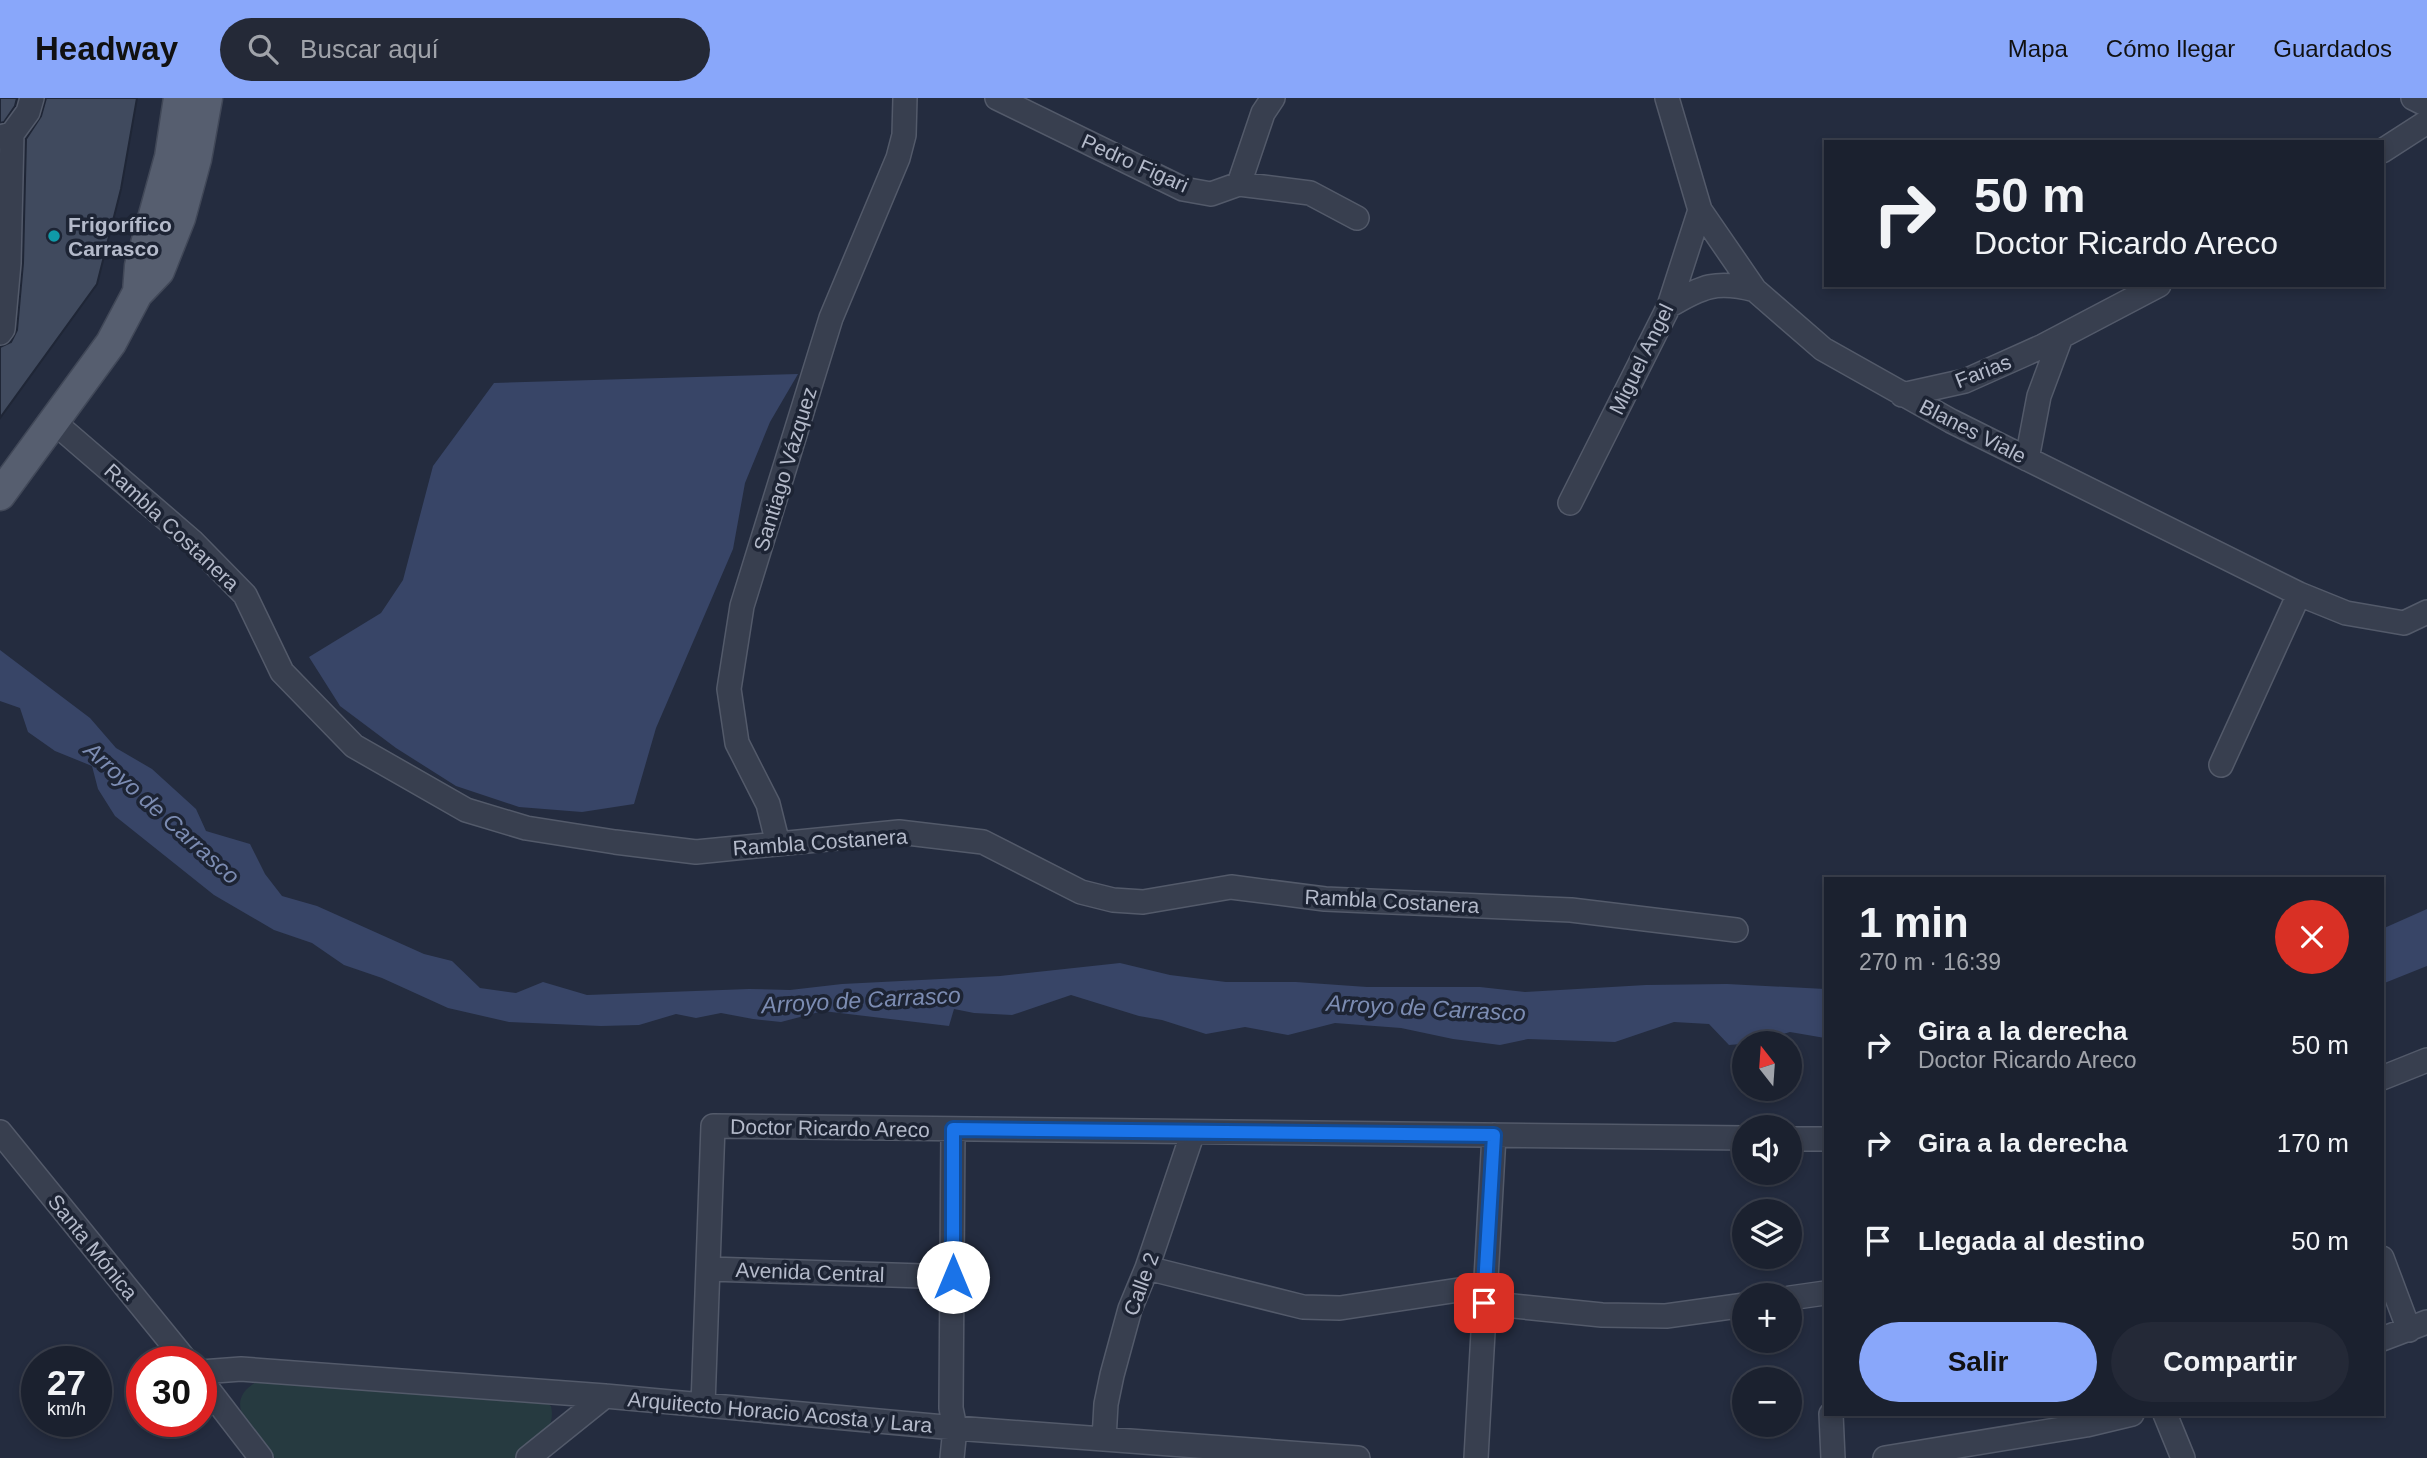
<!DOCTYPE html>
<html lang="es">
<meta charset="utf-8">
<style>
body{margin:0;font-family:Helvetica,sans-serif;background:#242937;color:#f1f3f6;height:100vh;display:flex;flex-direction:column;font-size:26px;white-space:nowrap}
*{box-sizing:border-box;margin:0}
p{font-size:23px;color:#a0a3aa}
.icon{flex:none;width:38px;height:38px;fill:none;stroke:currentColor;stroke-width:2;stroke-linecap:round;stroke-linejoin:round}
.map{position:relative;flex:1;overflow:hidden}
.drawer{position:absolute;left:1824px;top:779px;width:560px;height:539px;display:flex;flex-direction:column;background:#1b212f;border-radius:0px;box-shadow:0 4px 10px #0003,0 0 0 2px #393e4b}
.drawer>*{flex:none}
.top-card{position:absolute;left:1824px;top:42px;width:560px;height:147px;border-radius:0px;box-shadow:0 4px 10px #0003,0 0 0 2px #393e4b;background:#1b212f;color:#f1f3f6;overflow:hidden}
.needle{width:46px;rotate:343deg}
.fabs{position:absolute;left:1732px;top:933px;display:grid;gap:14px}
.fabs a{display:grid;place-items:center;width:70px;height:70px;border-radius:50%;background:#1b212f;box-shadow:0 4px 10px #0003,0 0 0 2px #393e4b;font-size:35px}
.speed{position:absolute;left:21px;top:1248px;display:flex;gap:14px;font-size:35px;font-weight:700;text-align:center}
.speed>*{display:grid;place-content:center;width:91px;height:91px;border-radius:50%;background:#1b212f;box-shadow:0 4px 10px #0003,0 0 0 2px #393e4b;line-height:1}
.speed small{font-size:18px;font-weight:400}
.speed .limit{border:10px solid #d22;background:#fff;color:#111}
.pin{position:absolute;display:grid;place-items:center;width:60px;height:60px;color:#fff;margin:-30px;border-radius:14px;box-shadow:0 4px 10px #0006}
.me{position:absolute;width:77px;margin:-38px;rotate:0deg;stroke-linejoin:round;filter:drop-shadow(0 0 5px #0008)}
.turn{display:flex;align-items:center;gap:24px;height:147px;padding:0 35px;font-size:32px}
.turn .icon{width:91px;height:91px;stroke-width:2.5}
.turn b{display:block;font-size:49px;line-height:60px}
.round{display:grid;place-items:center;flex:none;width:74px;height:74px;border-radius:37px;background:#242937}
.summary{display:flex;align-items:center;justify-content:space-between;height:119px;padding:0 35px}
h1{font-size:42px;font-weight:700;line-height:52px}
.cta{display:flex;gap:14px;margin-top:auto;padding:14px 35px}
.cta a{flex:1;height:80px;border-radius:42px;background:#89a7fa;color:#111;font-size:28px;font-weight:700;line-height:80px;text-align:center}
.cta a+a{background:#242937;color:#f1f3f6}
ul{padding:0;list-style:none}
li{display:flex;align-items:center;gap:21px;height:98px;padding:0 35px}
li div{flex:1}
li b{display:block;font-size:26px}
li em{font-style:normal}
header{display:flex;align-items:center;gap:42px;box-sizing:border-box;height:98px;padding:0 35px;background:#89a7fa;color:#111}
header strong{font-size:33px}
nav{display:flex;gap:38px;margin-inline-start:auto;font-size:24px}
.search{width:490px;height:63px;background:#242937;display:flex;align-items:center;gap:18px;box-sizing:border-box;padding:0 24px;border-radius:38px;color:#a0a3aa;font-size:26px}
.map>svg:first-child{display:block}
</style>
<header>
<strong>Headway</strong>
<div class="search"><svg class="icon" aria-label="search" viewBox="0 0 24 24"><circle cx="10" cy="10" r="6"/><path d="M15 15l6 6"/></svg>Buscar aquí</div>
<nav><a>Mapa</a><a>Cómo llegar</a><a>Guardados</a></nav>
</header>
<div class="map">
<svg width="2427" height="1360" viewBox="0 0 2427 1360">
<rect width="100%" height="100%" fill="#242c3f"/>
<path fill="#263a40" d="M 260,1282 L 544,1303 L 551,1308 C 557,1335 533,1345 515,1360 L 275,1360 C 256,1335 216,1304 260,1282 Z"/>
<path fill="#384567" d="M 798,276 L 770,324 L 745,385 L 733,451 L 656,630 L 634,706 L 582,714 L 519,709 L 456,688 L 396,650 L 340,608 L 309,559 L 381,515 L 403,482 L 433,368 L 494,285 Z
M 0,552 L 90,620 L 116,650 L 152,671 L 196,711 L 206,733 L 250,746 L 265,776 L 282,798 L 317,808 L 424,856 L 452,863 L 480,890 L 516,895 L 543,884 L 587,897 L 749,891 L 790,892 L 842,886 L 1000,878 L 1120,865 L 1170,877 L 1226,884 L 1296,884 L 1367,889 L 1480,889 L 1525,894 L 1646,887 L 1727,886 L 1825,891 L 1825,940 L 1790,934 L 1753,945 L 1729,947 L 1709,926 L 1674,924 L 1615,944 L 1528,941 L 1500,947 L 1453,941 L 1401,930 L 1335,925 L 1288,937 L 1245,929 L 1206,936 L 1162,922 L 1139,918 L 1071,897 L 1012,917 L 974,915 L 954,911 L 949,928 L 823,913 L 781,924 L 753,921 L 721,915 L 696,920 L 676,916 L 639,927 L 601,928 L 509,924 L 448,910 L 382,880 L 344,867 L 312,845 L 274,832 L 214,797 L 115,718 L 98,691 L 92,668 L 55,653 L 28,634 L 20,610 L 0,603 Z
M 2427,811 L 2427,868 L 2382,886 L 2382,831 Z"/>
<path fill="#404a5e" stroke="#1f2636" stroke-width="2" d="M 0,0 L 17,0 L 15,8 L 4,24 L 0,25 Z
M 46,0 L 137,0 L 121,91 L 97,186 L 0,320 L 0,249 L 11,244 L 17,232 L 23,165 L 26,41 L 41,18 Z"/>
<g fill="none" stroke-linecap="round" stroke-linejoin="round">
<g stroke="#535a6a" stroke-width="26">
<path id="minor" d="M 997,0 L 1183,91 L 1211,96 L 1239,86 L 1310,95 L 1357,120
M 1667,0 L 1700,112 L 1755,192 L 1823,251 L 1951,323 L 2299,496 L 2346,515 L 2404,525 L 2427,514
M 2413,0 L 2427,7
M 0,39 L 12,36 L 28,14 L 32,0
M 2382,53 L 2427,24
M 1239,86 L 1263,15 L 1273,0
M 1669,208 C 1702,188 1717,182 1755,192
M 0,235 L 3,231 L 9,165 L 12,36
M 1902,297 L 1965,283 L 2043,248 L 2159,187
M 55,325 L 193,444 L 245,497 L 282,574 L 354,648 L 466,712 L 526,730 L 615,744 L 696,754 L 899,734 L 983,744 L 1081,794 L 1113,802 L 1143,804 L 1231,789 L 1325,801 L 1571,812 L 1736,832
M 2027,361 L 2039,298 L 2061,239
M 1570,405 L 1669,208 L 1700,112
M 2221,667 L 2299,496
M 778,746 L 768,706 L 737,645 L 729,591 L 742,508 L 831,220 L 898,60 L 904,37 L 905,0
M 2382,980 L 2427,962
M 0,1034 L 187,1264
M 1790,1041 L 1825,1041
M 2382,1160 L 2409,1232
M 1147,1170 L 1303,1209 L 1340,1210 L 1485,1188
M 710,1171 L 953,1179
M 1790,1200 L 1825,1195
M 1484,1205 L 1602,1217 L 1666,1218 L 1745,1207
M 2382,1241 L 2427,1224
M 201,1274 L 241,1271 L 605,1298 L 955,1330 L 1358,1360
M 201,1282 L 261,1360
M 703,1307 L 713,1028 L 1745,1040
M 1831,1316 L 1833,1360
M 2165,1316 L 2183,1360
M 1104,1341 L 1106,1306 L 1112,1277 L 1130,1211 L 1147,1170 L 1193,1034
M 528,1360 L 605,1298
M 952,1360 L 955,1330 L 951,1310 L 953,1031
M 1476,1360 L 1494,1037
M 1885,1360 L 2086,1327 L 2132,1316"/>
</g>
<g stroke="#414858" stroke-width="33">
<path id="major" d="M 138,194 L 140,168 L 170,59 L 179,0
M 0,397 L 111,245 L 137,196 L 159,173 L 180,120 L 196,61 L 207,0"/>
</g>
<use href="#minor" stroke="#383f4f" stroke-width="23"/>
<use href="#major" stroke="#565e6f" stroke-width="30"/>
</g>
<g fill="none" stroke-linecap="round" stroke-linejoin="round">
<g stroke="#114b97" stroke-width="18">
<path id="route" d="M 953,1179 L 953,1031 L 1494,1037 L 1484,1205"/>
</g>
<use href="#route" stroke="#1a73e8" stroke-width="12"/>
</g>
<circle fill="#0f9aa8" stroke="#1d2434" stroke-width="2.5" cx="54" cy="138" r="7"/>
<g text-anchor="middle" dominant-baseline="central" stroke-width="7" stroke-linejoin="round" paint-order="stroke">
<g font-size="21" fill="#b4baca" stroke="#1d2434">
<text transform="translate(1135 65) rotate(24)">Pedro Figari</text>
<text transform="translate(1641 261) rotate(-64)">Miguel Angel</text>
<text transform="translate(1983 273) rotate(-21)">Farias</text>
<text transform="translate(1973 333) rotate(27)">Blanes Viale</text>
<text transform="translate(785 371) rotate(-73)">Santiago Vázquez</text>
<text transform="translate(172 429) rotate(43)">Rambla Costanera</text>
<text transform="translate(820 744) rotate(-4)">Rambla Costanera</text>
<text transform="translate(1392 803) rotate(3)">Rambla Costanera</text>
<text transform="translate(830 1030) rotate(1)">Doctor Ricardo Areco</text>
<text transform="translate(93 1149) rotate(51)">Santa Mónica</text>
<text transform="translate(810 1174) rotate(2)">Avenida Central</text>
<text transform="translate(1141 1186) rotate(-70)">Calle 2</text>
<text transform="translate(780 1314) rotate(5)">Arquitecto Horacio Acosta y Lara</text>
</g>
<g font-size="21" font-weight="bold" fill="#b4baca" stroke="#1d2434" text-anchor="start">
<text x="68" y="126">Frigorífico<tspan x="68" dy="24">Carrasco</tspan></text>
</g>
<g font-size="23" font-style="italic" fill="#7c8cb2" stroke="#1d2434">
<text transform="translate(162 715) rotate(42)">Arroyo de Carrasco</text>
<text transform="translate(861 902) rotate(-3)">Arroyo de Carrasco</text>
<text transform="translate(1426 910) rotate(3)">Arroyo de Carrasco</text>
</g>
</g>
</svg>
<div class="fabs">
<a><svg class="needle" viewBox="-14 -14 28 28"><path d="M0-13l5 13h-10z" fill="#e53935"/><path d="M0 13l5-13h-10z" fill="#a0a3aa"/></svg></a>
<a><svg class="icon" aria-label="sound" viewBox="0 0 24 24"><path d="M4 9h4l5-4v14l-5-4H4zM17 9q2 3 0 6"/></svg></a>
<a><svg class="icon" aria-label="layers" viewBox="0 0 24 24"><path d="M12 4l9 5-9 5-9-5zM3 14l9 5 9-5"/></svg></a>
<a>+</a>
<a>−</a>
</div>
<div class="speed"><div>27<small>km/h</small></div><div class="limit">30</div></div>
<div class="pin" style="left:1484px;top:1205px;background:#d93025"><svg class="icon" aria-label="arrive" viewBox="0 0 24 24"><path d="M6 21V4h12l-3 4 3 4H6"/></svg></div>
<svg class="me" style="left:953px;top:1179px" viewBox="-20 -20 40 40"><circle r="19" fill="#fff"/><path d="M0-13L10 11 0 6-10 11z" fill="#1a73e8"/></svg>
<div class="top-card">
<div class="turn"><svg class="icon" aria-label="right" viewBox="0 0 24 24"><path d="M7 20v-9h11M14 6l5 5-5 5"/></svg><div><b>50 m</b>Doctor Ricardo Areco</div></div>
</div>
<section class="drawer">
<div class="summary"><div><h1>1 min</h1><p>270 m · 16:39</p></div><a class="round" style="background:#d93025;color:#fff"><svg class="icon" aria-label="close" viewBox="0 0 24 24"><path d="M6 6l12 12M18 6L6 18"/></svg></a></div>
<ul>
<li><svg class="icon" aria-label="right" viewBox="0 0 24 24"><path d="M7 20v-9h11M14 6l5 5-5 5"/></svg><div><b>Gira a la derecha</b><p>Doctor Ricardo Areco</p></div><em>50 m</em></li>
<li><svg class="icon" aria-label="right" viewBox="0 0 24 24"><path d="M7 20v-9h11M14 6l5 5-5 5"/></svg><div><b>Gira a la derecha</b></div><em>170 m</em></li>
<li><svg class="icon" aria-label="arrive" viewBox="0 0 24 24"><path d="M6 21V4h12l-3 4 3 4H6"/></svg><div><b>Llegada al destino</b></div><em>50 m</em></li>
</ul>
<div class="cta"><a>Salir</a><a>Compartir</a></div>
</section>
</div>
